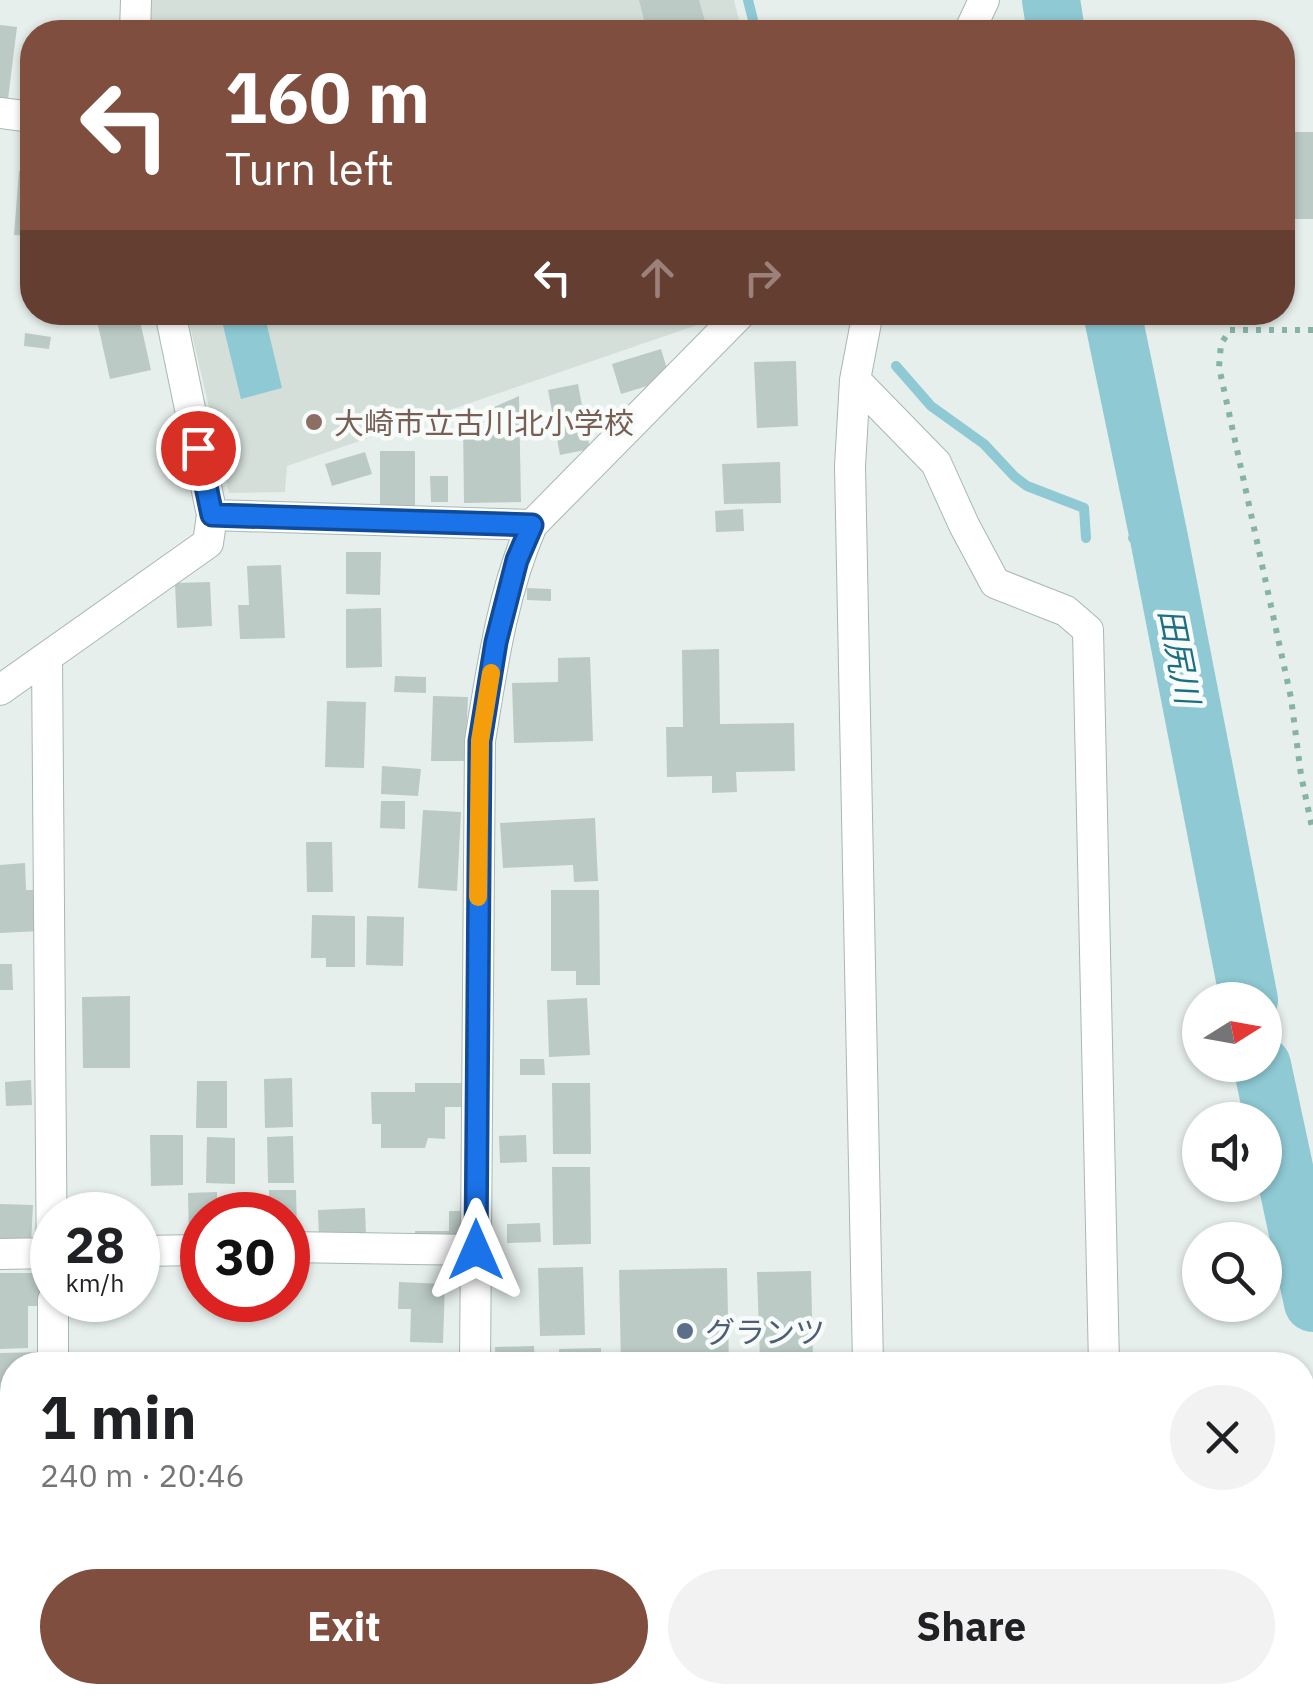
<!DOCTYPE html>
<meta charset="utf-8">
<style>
body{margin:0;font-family:"IBM Plex Sans","Noto Sans JP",sans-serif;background:#f2f2f2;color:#202124;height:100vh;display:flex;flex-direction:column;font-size:38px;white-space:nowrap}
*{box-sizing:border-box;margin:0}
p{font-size:32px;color:#757577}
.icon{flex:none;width:55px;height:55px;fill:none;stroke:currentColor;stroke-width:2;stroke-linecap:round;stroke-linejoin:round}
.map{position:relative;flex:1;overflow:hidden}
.sheet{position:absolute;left:0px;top:1352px;width:1315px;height:352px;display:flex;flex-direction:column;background:#fff;border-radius:40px 40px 0 0;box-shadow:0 2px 8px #0004}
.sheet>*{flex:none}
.top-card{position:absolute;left:20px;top:20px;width:1275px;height:305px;border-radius:40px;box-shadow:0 2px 8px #0004;background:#7f4e3f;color:#fff;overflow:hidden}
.needle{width:65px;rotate:79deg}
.tools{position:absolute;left:1182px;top:982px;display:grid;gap:20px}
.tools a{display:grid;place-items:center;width:100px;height:100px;border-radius:50%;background:#fff;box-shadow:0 2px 8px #0004;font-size:50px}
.speed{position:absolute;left:30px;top:1192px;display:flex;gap:20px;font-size:50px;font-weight:700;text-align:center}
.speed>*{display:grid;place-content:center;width:130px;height:130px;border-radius:50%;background:#fff;box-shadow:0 2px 8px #0004;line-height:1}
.speed small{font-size:25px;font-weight:400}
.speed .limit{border:15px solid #d22;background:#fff;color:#111}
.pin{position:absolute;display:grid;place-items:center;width:85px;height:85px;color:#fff;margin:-42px;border:5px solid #fff;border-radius:50%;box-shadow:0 2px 10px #0007}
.me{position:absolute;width:110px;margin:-55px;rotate:0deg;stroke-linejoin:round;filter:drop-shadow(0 0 8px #0008)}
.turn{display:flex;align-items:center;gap:35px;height:210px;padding:0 40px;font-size:45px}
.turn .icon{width:130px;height:130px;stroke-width:2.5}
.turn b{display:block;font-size:70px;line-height:85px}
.lanes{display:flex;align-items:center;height:95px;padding:0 40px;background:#0003;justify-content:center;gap:50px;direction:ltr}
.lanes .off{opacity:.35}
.round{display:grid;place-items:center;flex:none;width:105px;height:105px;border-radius:52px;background:#f2f2f2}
.overview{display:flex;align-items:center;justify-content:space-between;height:170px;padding:0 40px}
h1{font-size:60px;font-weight:800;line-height:75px}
.action{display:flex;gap:20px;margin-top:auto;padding:20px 40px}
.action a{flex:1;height:115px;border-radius:60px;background:#7f4e3f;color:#fff;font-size:40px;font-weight:800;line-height:115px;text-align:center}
.action a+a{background:#f2f2f2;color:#202124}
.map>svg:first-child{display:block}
</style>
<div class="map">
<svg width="1313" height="1703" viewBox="0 0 1313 1703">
<rect width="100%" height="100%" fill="#e6efeb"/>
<path fill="#d4dfda" d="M 148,0 L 734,0 L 742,32 L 147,32 Z
M 187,313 L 732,313 L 287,466 L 285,492 L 229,493 Z"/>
<path fill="#8ec9d4" d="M 220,313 L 264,313 L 282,388 L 241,399 Z"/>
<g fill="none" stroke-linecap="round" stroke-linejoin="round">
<path stroke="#8ec9d4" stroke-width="10" d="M 748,0 L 756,32
M 896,366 L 931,406 L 984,444 L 1015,477 L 1027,486 L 1084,508 L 1086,538
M 1133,538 L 1159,538"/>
<path stroke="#8ec9d4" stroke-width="58" d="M 1051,0 L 1056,32
M 1112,312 L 1159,538 L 1249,1000
M 1262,1065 L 1313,1303"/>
</g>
<path fill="#bbcac4" d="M 639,0 L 699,0 L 708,32 L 647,32 Z
M 0,25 L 17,27 L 8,99 L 0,98 Z
M 1282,132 L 1313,132 L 1313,219 L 1285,219 Z
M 19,171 L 32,172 L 32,236 L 14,235 Z
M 95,312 L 138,312 L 151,370 L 110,379 Z
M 25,333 L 51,337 L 49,349 L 24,346 Z
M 661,349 L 670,379 L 621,394 L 612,364 Z
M 796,361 L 798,426 L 757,428 L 754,362 Z
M 578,384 L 590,449 L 560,455 L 548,390 Z
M 519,396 L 521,502 L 464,503 L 463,421 Z
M 380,451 L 415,451 L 415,507 L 380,506 Z
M 365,452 L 372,474 L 332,486 L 325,464 Z
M 780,462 L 781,503 L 724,504 L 722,464 Z
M 430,476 L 448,476 L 448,502 L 431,502 Z
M 743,509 L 744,531 L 716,532 L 715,511 Z
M 346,552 L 381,552 L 380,595 L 346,594 Z
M 281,565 L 285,638 L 240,639 L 238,605 L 249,605 L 247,566 Z
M 210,582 L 212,626 L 177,628 L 175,583 Z
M 527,588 L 551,589 L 551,601 L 527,600 Z
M 381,608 L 382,667 L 346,668 L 346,609 Z
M 719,649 L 720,724 L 794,723 L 795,771 L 736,772 L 737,792 L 712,793 L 712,776 L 667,777 L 666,727 L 683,727 L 682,650 Z
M 590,657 L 593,741 L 514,743 L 512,683 L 558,682 L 558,658 Z
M 395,676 L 426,677 L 426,693 L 394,692 Z
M 433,696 L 468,697 L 465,761 L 431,761 Z
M 327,701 L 366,702 L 364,768 L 325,767 Z
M 382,766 L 421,769 L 418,796 L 381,794 Z
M 381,801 L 405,801 L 405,829 L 380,828 Z
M 423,810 L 461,812 L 457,891 L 418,888 Z
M 595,818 L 598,881 L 574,882 L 573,865 L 503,868 L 500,823 Z
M 306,842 L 332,842 L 333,892 L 307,892 Z
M 25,863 L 26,890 L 38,890 L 40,931 L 0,933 L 0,865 Z
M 551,890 L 599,890 L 600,985 L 576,985 L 576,971 L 551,971 Z
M 312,915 L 355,916 L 355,967 L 326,967 L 326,958 L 311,958 Z
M 367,916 L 404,917 L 403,966 L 366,965 Z
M 0,964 L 12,964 L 13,990 L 0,990 Z
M 130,996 L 130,1068 L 83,1068 L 82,997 Z
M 587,998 L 590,1055 L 549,1057 L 547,1000 Z
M 520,1059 L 544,1059 L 545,1075 L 520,1075 Z
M 292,1078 L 293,1127 L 265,1128 L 264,1079 Z
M 31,1080 L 32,1105 L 6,1106 L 5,1082 Z
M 197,1081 L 227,1081 L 227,1128 L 196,1128 Z
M 415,1083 L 464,1083 L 464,1107 L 445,1107 L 445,1139 L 428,1138 L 425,1148 L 381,1148 L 381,1124 L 372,1124 L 371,1092 L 415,1092 Z
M 552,1083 L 590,1083 L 591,1154 L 553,1154 Z
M 150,1135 L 183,1135 L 183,1185 L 151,1186 Z
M 526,1135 L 527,1162 L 500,1163 L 499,1136 Z
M 293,1136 L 294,1183 L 268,1183 L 267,1137 Z
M 207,1137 L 235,1138 L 235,1184 L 206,1183 Z
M 552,1167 L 590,1167 L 591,1244 L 553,1245 Z
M 269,1190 L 296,1190 L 297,1234 L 288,1235 L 288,1215 L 269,1215 Z
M 217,1192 L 218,1215 L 202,1215 L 202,1239 L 189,1239 L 188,1193 Z
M 0,1204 L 33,1205 L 31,1244 L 0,1243 Z
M 365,1208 L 366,1236 L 319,1238 L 318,1210 Z
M 449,1211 L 461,1211 L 461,1244 L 415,1244 L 415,1231 L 449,1231 Z
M 540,1223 L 541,1242 L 507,1243 L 507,1224 Z
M 583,1267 L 585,1335 L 540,1336 L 538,1268 Z
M 727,1268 L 729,1365 L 621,1365 L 619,1270 Z
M 811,1271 L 813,1359 L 760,1361 L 757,1272 Z
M 0,1273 L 40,1273 L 40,1306 L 28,1306 L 28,1348 L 0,1349 Z
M 399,1282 L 445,1284 L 443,1343 L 410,1342 L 411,1309 L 398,1309 Z
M 534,1346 L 535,1365 L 496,1365 L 495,1347 Z
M 601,1348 L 601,1365 L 559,1365 L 559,1349 Z
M 42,1352 L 43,1365 L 12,1365 L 12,1398 L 0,1398 L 0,1353 Z
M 0,1599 L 12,1599 L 12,1665 L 0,1665 Z
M 625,1692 L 654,1692 L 654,1703 L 626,1703 Z"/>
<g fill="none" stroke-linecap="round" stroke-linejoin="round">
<g stroke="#a8b8b2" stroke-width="32">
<path id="minor" d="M 135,32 L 136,0
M 969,32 L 984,0
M 0,113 L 32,117
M 170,312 L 212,515 L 532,525
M 855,380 L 936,463 L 964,525 L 995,583 L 1066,611 L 1088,630 L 1104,1365
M 47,658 L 52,1282
M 0,690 L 208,543 L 212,515
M 288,1247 L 476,1250
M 138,1251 L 202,1250
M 0,1254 L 52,1253
M 53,1300 L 53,1365
M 475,1365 L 480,741 C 492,668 502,594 532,525 L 742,312
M 868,1365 L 850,466 L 855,380 L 868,312
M 877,1692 L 877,1703
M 1111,1692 L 1111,1703
M 59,1703 L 59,1692
M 470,1703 L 470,1692"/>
</g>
<path stroke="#86b3a5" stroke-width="6" stroke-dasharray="5 8" stroke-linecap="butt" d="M 1313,330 L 1230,330 L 1221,344 L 1219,367 L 1291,698 L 1301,775 L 1313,832"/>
<use href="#minor" stroke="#fff" stroke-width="30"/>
</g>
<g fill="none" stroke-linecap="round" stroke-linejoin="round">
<g stroke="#114b97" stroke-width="25">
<path id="route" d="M 198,448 L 212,515 L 532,525 L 517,560 L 496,642 L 480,741 L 476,1250"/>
</g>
<use href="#route" stroke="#1a73e8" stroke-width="18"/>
<path stroke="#f59e0b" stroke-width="18" d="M 478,897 L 480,741 L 491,673"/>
</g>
<circle fill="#8d6e63" stroke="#f7fbf9" stroke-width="4" cx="314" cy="422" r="10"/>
<circle fill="#5c6f8a" stroke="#f7fbf9" stroke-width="4" cx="685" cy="1331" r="10"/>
<g text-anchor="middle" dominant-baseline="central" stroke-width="9" stroke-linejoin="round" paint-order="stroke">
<g font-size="30" fill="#785e54" stroke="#f7fbf9" text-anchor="start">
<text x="334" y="422">大崎市立古川北小学校</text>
</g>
<g font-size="30" fill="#4e5e75" stroke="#f7fbf9" text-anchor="start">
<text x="705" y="1331">グランツ</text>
</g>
<g font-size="32" font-style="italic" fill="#1c6f80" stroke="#f7fbf9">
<text transform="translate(1180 656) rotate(79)">田尻川</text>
</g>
</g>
</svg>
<div class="tools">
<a><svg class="needle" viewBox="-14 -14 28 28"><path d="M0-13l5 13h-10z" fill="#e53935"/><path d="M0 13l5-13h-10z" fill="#757577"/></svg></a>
<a><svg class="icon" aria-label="sound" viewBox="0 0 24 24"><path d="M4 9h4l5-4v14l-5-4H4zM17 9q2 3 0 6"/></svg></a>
<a><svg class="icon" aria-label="search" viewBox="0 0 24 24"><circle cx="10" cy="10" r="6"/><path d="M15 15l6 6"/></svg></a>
</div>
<div class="speed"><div>28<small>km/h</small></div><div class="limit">30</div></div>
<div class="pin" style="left:198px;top:448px;background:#d93025"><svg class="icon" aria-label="arrive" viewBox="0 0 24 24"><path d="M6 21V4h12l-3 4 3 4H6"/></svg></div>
<svg class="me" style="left:476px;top:1250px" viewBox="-20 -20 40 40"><path d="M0-17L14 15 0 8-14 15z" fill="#1a73e8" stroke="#fff" stroke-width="4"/></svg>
<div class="top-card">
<div class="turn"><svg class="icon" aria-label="left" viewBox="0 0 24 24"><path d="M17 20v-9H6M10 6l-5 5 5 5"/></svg><div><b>160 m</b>Turn left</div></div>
<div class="lanes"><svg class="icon" aria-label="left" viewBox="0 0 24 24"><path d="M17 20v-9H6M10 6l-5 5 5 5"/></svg><svg class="icon off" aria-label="ahead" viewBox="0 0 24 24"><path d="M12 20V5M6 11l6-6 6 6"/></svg><svg class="icon off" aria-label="right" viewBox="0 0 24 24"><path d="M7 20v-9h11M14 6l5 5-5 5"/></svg></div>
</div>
<section class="sheet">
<div class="overview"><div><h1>1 min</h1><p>240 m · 20:46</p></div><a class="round"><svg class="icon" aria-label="close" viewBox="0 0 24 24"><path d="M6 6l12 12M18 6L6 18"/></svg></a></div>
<div class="action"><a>Exit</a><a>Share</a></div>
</section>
</div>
